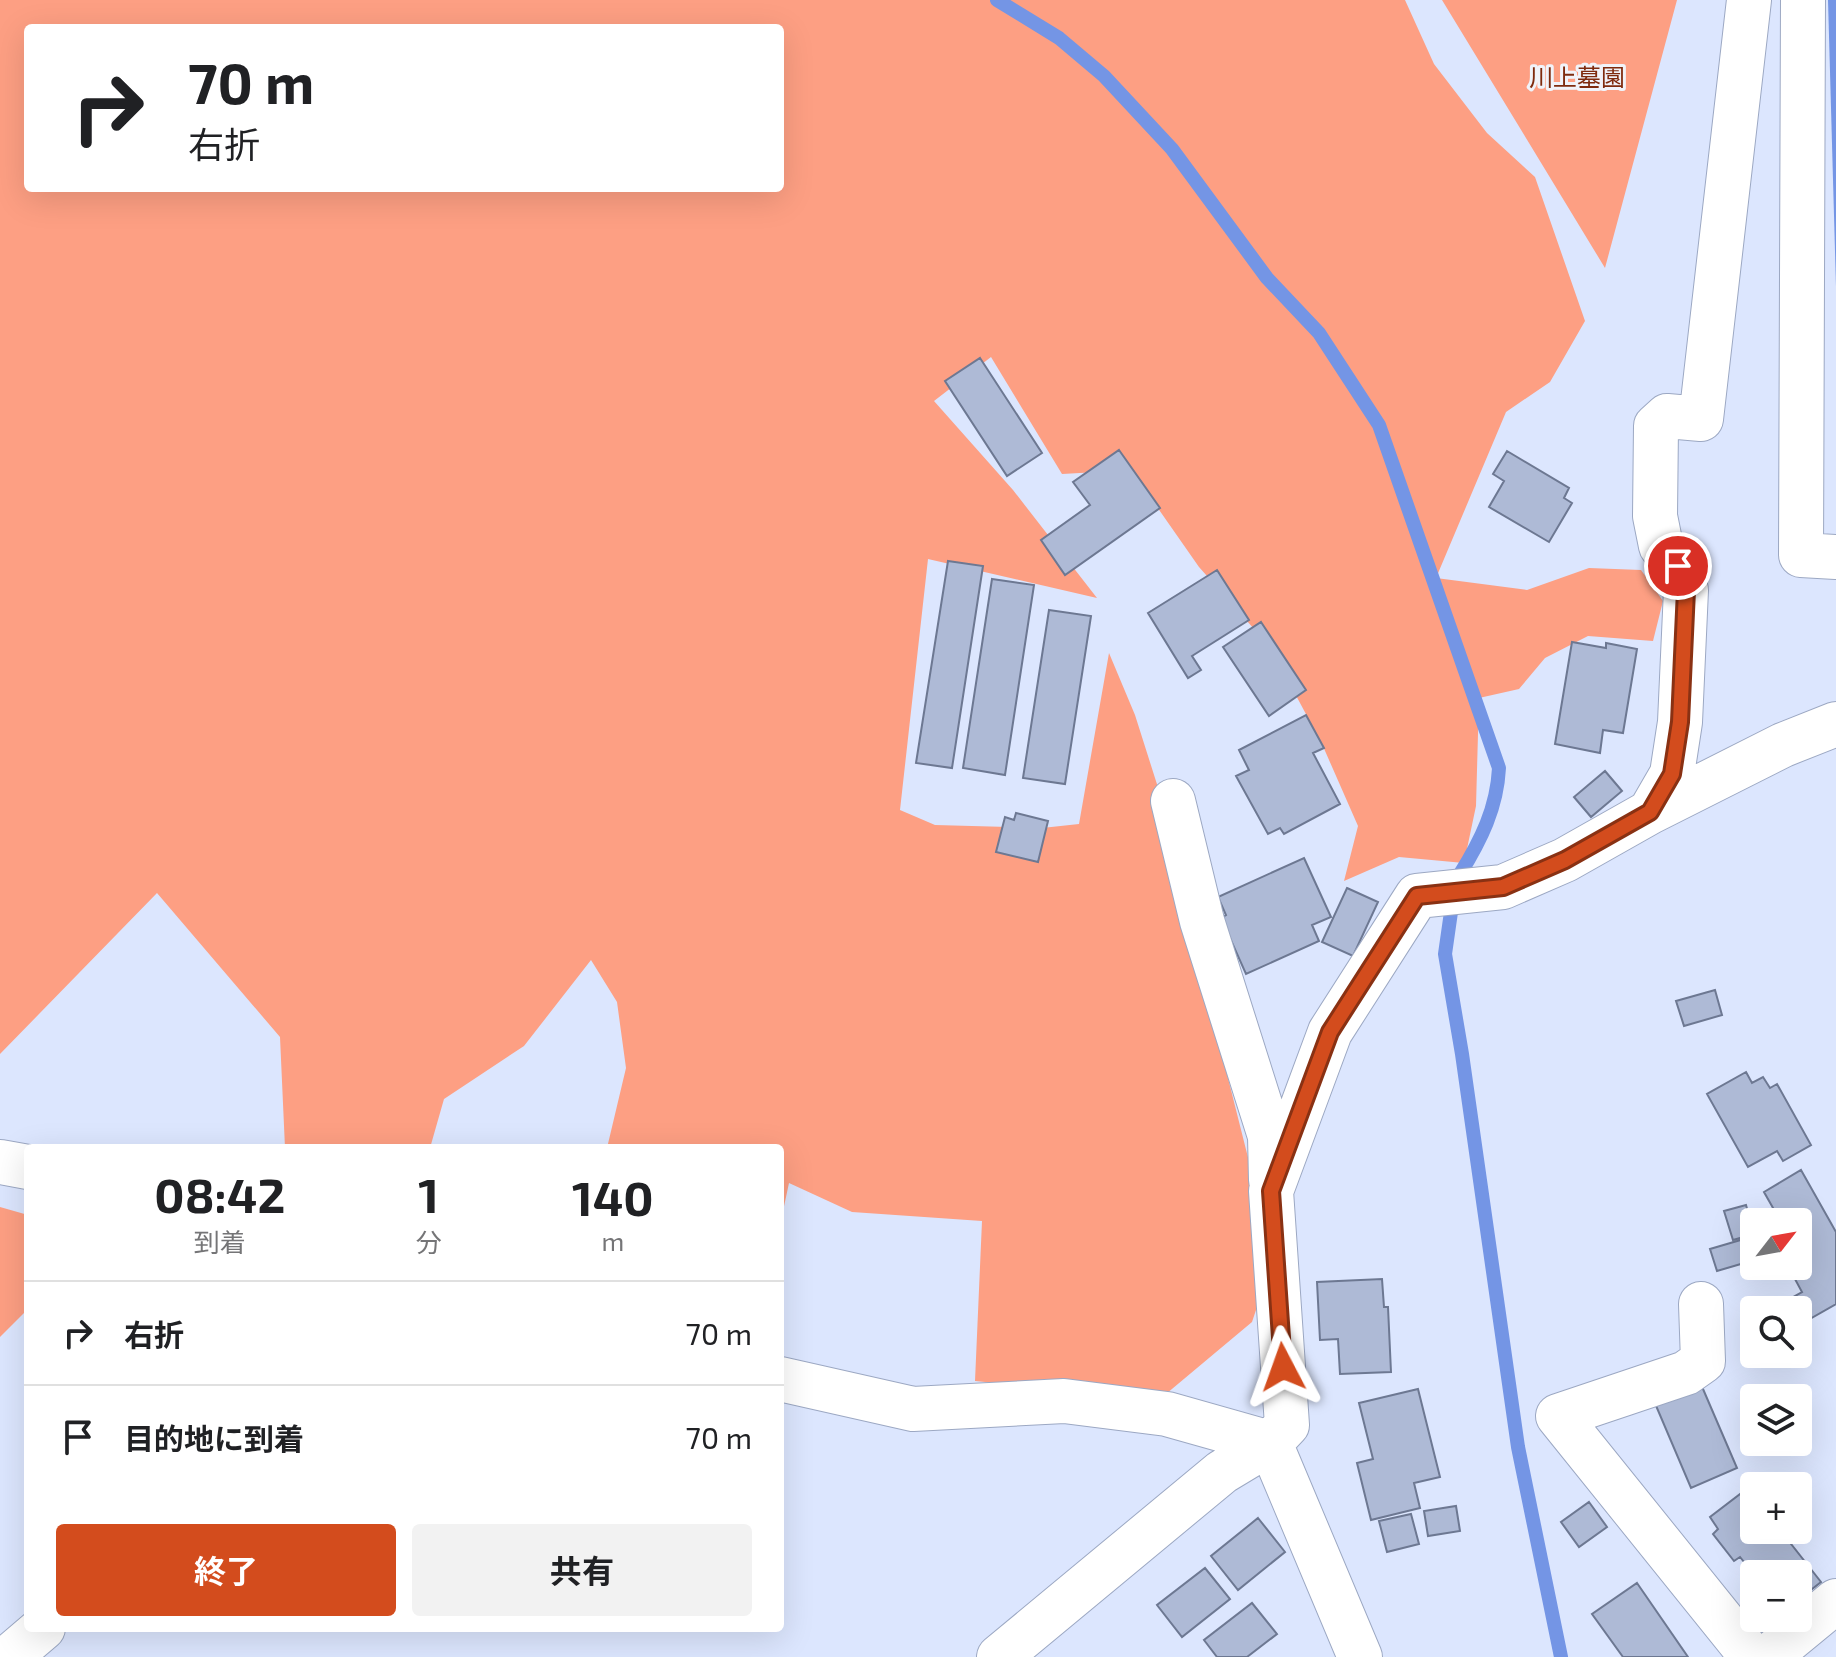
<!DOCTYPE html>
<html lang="ja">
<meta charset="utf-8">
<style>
body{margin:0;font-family:"Exo 2","Noto Sans JP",sans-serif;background:#f2f2f2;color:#202124;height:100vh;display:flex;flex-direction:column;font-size:30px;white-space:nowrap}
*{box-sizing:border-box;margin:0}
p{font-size:26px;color:#757577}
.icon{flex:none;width:44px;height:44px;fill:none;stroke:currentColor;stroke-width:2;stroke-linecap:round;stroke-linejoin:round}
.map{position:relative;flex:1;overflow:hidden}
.sheet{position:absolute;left:24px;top:1144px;width:760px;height:488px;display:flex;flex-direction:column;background:#fff;border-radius:8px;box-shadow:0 8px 32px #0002}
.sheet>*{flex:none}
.banner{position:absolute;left:24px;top:24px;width:760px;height:168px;border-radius:8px;box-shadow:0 8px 32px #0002;background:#fff;color:#202124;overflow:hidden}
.needle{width:52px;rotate:59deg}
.buttons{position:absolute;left:1740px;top:1208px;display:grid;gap:16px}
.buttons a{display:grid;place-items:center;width:72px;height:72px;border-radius:8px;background:#fff;box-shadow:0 8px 32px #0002;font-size:40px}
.pin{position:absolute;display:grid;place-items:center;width:68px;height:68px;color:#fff;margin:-34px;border:4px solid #fff;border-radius:50%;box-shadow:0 2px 8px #0007}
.me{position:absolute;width:88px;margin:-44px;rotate:356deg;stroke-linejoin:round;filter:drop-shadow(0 0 6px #0008)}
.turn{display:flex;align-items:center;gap:28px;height:168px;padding:0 32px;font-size:36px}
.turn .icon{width:104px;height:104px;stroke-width:2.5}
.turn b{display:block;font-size:56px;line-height:68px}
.eta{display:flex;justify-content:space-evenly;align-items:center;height:136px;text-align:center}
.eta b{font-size:48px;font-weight:700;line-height:56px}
.primary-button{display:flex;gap:16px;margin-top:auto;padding:16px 32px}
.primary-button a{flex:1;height:92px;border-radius:8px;background:#d34c1d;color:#fff;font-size:32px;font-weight:700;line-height:92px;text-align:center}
.primary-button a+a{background:#f2f2f2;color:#202124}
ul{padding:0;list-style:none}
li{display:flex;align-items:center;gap:24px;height:104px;padding:0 32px;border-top:2px solid #e0e0e0}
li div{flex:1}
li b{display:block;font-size:30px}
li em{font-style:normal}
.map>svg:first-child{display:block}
</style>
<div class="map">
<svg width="1836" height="1657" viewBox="0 0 1836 1657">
<rect width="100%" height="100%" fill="#dce6fe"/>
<path fill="#fd9f83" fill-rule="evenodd" d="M 0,0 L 1405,0 L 1434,64 L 1487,133 L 1535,177 L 1585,321 L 1550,382 L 1506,412 L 1436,578 L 1527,590 L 1589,568 L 1641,570 L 1663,601 L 1653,641 L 1588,636 L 1545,658 L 1519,689 L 1479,698 L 1476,806 L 1464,863 L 1399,857 L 1344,881 L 1358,826 L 1322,744 L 1270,647 L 1199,567 L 1141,484 L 1098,472 L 1062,474 L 991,357 L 934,401 L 1013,490 L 1097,598 L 928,559 L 900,810 L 935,825 L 1042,828 L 1079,824 L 1109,653 L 1135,715 L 1175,841 L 1198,959 L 1264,1221 L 1260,1298 L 1252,1322 L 1160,1399 L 975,1381 L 982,1221 L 852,1212 L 789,1183 L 780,1225 L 780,1148 L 607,1148 L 626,1068 L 617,1002 L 591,960 L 524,1046 L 444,1099 L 430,1148 L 285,1148 L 280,1037 L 157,893 L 0,1054 ZM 28,28 L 780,28 L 780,188 L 28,188 Z
M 1442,0 L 1677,0 L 1605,268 Z
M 0,1207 L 28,1215 L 28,1309 L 0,1337 Z"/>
<path fill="#7495e5" d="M 1828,0 L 1836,0 L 1836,287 Z"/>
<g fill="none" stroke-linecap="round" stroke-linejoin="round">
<path stroke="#7495e5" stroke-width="14" d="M 997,0 L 1059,38 L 1104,76 L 1172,149 L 1267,278 L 1319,333 L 1379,425 L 1499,768 C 1497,808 1481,840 1460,874
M 1452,905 L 1445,954 L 1462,1054 L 1518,1447 L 1561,1657"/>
</g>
<path fill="#aebad6" stroke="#6d7892" stroke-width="2" d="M 980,358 L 1042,453 L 1007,476 L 945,381 Z
M 1119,450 L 1160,508 L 1065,575 L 1041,540 L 1090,505 L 1073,482 Z
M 1507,451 L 1569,488 L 1564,498 L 1572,503 L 1549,542 L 1489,507 L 1504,481 L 1493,474 Z
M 948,561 L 983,566 L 952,768 L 916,763 Z
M 1217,570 L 1249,620 L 1192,656 L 1201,670 L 1188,678 L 1148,613 Z
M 992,579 L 1034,585 L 1005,775 L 963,768 Z
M 1049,610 L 1091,616 L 1065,784 L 1023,778 Z
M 1261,622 L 1306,690 L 1269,716 L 1223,647 Z
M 1572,642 L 1606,648 L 1606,643 L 1637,649 L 1623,733 L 1603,730 L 1600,753 L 1555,744 Z
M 1306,715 L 1324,748 L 1313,753 L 1340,804 L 1284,834 L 1280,828 L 1268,834 L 1236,776 L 1249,770 L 1239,750 Z
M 1605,771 L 1622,791 L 1591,817 L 1574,797 Z
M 1016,813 L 1048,821 L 1038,862 L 996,852 L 1005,817 L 1014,820 Z
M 1304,858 L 1331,917 L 1312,925 L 1319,941 L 1246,974 L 1221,918 L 1226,915 L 1218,897 Z
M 1347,888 L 1378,902 L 1353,956 L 1322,942 Z
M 1715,990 L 1722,1015 L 1684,1026 L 1676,1001 Z
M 1746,1072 L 1752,1083 L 1763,1077 L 1770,1088 L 1777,1084 L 1811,1145 L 1783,1161 L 1777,1151 L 1748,1167 L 1707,1094 Z
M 1801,1170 L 1836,1232 L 1836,1304 L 1801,1324 L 1798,1310 L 1793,1310 L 1788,1300 L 1802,1292 L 1788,1266 L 1798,1266 L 1798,1222 L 1781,1222 L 1764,1192 Z
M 1746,1205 L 1754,1234 L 1733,1240 L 1724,1211 Z
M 1744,1239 L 1751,1261 L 1717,1271 L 1710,1249 Z
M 1382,1279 L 1384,1307 L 1388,1307 L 1391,1372 L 1340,1374 L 1338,1339 L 1320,1340 L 1317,1282 Z
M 1700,1382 L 1737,1468 L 1691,1488 L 1654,1401 Z
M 1418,1389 L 1440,1477 L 1414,1483 L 1420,1508 L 1371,1520 L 1357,1463 L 1373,1459 L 1359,1403 Z
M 1748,1488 L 1754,1496 L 1754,1530 L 1780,1530 L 1821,1582 L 1798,1600 L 1798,1574 L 1754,1574 L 1754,1587 L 1746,1577 L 1752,1572 L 1740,1557 L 1734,1561 L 1713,1534 L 1718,1529 L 1710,1517 Z
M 1589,1502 L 1607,1527 L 1579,1547 L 1561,1522 Z
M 1456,1506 L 1460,1531 L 1428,1536 L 1424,1511 Z
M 1411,1514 L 1419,1544 L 1387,1552 L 1379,1521 Z
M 1258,1518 L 1285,1552 L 1238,1590 L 1211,1556 Z
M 1205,1568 L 1230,1599 L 1182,1637 L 1157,1605 Z
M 1637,1583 L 1688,1657 L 1623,1657 L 1592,1614 Z
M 1252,1603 L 1277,1634 L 1247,1657 L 1217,1657 L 1204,1640 Z"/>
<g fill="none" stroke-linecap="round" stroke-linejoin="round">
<g stroke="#9ca8c3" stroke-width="46">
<path id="minor" d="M 1803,0 L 1801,555 L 1836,557
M 1173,801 L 1202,921 L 1270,1136 L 1271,1180
M 1650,812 L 1783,745 L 1836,724
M 0,1162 L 28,1167
M 1701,1304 L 1703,1361 L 1686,1373 L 1558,1416 L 1752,1657
M 780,1379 L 913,1409 L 1064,1401 L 1167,1414 L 1270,1443
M 1270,1443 L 1360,1657
M 9,1657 L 43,1628
M 999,1657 L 1222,1472 L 1270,1443 L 1287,1425 L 1271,1191 L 1330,1032 L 1417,896 L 1503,887 L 1565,860 L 1650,812 L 1672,774 L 1680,722 L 1686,590 L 1678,566 L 1661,546 L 1655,516 L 1656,426 L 1667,416 L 1701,419 L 1749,0
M 1768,1657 L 1836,1601"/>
</g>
<use href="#minor" stroke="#fff" stroke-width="44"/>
</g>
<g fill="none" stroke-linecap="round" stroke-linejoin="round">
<g stroke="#893113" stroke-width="20">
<path id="route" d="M 1283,1367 L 1271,1191 L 1330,1032 L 1417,896 L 1503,887 L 1565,860 L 1650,812 L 1672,774 L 1680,722 L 1686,590 L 1678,566"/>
</g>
<use href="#route" stroke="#d34c1d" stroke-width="14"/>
</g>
<g text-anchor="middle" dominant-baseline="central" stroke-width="6" stroke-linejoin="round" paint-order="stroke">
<g font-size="24" fill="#7f2b0e" stroke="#f1f3f9">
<text x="1577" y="76">川上墓園</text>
</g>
</g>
</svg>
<div class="buttons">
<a><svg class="needle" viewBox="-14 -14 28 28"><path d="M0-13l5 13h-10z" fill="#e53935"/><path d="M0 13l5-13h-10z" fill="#757577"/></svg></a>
<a><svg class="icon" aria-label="search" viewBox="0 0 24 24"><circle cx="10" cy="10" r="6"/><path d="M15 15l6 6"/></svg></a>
<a><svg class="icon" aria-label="layers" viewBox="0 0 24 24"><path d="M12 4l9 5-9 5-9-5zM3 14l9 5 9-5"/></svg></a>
<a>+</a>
<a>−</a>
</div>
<div class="pin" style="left:1678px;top:566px;background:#d93025"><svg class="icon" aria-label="arrive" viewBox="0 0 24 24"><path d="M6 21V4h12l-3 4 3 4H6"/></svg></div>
<svg class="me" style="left:1283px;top:1367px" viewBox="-20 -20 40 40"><path d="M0-17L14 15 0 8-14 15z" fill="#d34c1d" stroke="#fff" stroke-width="4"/></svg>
<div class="banner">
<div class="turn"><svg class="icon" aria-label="right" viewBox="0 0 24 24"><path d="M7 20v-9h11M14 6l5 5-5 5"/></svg><div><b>70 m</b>右折</div></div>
</div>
<section class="sheet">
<div class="eta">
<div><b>08:42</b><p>到着</p></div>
<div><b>1</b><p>分</p></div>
<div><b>140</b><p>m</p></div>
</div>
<ul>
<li><svg class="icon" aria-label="right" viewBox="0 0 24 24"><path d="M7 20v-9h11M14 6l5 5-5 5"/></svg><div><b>右折</b></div><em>70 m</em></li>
<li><svg class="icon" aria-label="arrive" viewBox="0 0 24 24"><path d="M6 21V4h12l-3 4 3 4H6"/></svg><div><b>目的地に到着</b></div><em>70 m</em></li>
</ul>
<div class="primary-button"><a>終了</a><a>共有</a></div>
</section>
</div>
